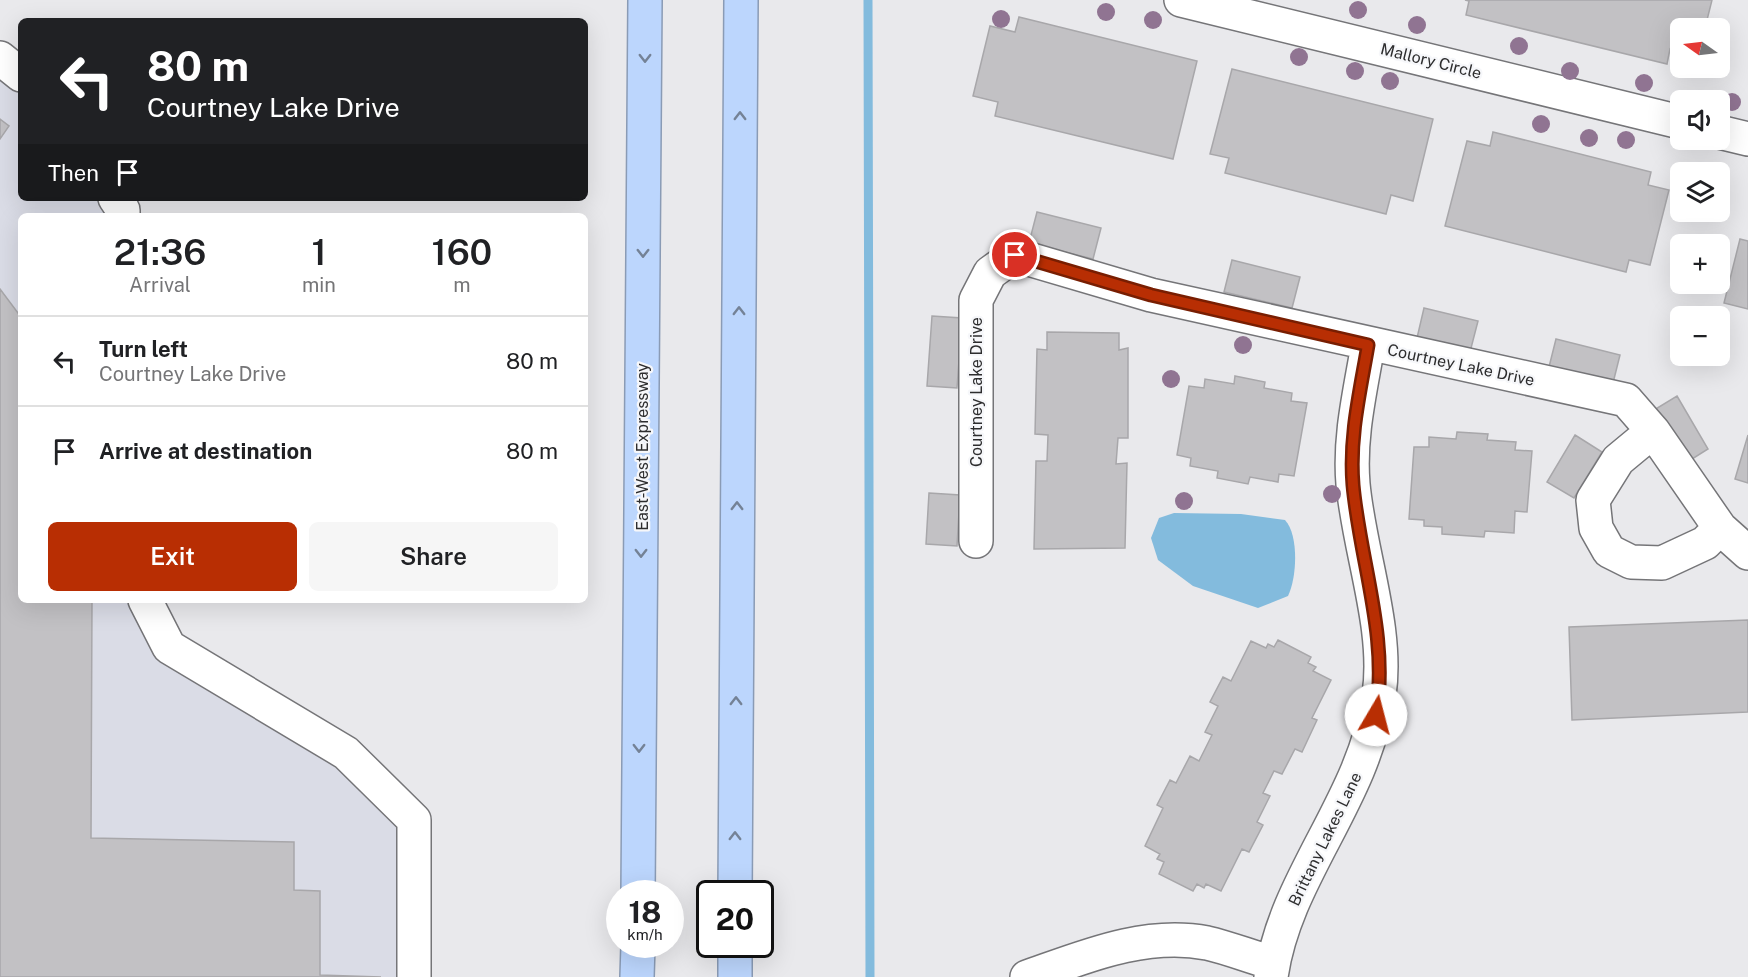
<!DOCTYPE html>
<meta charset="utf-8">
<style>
body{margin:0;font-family:"Public Sans",sans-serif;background:#f6f6f6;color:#202124;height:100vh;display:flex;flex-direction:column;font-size:22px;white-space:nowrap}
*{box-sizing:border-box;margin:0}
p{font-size:20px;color:#757577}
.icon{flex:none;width:33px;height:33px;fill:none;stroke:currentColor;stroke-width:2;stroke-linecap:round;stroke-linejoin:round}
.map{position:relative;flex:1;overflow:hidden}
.sheet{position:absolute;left:18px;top:213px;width:570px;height:390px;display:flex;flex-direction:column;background:#fff;border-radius:9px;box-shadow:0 6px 24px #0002}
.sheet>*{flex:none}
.guide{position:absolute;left:18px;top:18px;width:570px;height:183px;border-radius:9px;box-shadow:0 6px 24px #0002;background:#202124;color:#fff;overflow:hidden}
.needle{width:39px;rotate:284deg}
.fabs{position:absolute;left:1670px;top:18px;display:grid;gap:12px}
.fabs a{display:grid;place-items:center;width:60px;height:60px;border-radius:9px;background:#fff;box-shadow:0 6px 24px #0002;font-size:30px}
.speed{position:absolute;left:606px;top:880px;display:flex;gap:12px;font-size:30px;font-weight:700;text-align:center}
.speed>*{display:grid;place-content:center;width:78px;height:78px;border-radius:50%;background:#fff;box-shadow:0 6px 24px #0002;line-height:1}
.speed small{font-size:15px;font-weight:400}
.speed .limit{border:3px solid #111;border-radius:9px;background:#fff;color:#111}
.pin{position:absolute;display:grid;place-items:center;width:51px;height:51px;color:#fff;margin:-26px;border:3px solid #fff;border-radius:50%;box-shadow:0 2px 6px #0007}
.me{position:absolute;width:66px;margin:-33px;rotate:8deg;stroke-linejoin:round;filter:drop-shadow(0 0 4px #0008)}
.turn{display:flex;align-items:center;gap:21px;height:126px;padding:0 30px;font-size:27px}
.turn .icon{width:78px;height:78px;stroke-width:2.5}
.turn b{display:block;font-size:42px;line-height:51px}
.then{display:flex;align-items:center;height:57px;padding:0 30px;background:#0003;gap:12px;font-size:22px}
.eta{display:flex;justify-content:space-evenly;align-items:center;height:102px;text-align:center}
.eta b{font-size:36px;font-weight:600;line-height:42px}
.button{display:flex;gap:12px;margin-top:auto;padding:12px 30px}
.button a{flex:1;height:69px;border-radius:9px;background:#b82e03;color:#fff;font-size:24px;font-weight:600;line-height:69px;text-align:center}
.button a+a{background:#f6f6f6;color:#202124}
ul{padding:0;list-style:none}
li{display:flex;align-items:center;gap:18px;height:90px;padding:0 30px;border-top:2px solid #e0e0e0}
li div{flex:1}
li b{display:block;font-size:22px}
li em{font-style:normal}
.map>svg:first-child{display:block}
</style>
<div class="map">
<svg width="1748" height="977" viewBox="0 0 1748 977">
<rect width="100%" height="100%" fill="#e9e9ec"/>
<path fill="#dadce6" d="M 0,58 L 21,75 L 21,198 L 115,198 L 123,216 L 21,216 L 21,600 L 145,600 L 170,647 L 414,820 L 414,977 L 0,977 Z"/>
<path fill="#83bbdd" d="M 1174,513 L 1241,514 L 1285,520 C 1299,535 1297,578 1288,596 L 1258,608 L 1193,586 L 1158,560 L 1151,538 L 1159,518 Z"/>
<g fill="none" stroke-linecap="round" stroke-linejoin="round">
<path stroke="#83bbdd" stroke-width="9" d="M 868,0 L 870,977"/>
</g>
<path fill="#c2c1c4" stroke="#a8a7aa" stroke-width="1.5" d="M 1465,0 L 1712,0 L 1705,28 L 1680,28 L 1680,51 L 1670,49 L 1667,64 L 1466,15 L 1469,1 Z
M 1019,17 L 1197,61 L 1173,159 L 995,116 L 998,102 L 973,96 L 990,26 L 1015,32 Z
M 1232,69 L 1433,119 L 1413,201 L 1391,195 L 1386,214 L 1225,173 L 1229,158 L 1210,154 Z
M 0,119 L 9,126 L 0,139 Z
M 1493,132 L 1651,172 L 1648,185 L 1669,190 L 1650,265 L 1629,260 L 1626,272 L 1445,226 L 1467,141 L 1490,146 Z
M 1037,212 L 1101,228 L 1093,259 L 1029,243 Z
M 1740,239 L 1748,241 L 1748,309 L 1724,303 Z
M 1232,260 L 1300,277 L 1292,308 L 1224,292 Z
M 0,289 L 21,317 L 21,600 L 92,600 L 91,838 L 294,842 L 294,890 L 320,891 L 320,975 L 381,977 L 0,977 Z
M 1424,308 L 1478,321 L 1470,352 L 1417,338 Z
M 932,316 L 962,318 L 957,388 L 927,386 Z
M 1047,332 L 1119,333 L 1119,350 L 1128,348 L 1128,438 L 1118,438 L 1116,464 L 1127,463 L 1125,548 L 1034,549 L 1036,461 L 1047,461 L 1048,435 L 1035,434 L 1037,349 L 1047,350 Z
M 1556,339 L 1620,355 L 1612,387 L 1548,371 Z
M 1235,376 L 1265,382 L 1264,388 L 1292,393 L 1291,401 L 1307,403 L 1294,476 L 1279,474 L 1278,482 L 1250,477 L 1248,484 L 1217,478 L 1218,471 L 1190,466 L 1191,458 L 1177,455 L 1189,386 L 1204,388 L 1205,379 L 1234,384 Z
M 1677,396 L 1708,449 L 1681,466 L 1649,413 Z
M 1457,432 L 1488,434 L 1487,440 L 1516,442 L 1515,450 L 1532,451 L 1527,512 L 1515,511 L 1514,533 L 1485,531 L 1484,537 L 1442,534 L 1442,527 L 1424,526 L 1424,520 L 1409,519 L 1414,447 L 1429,447 L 1429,437 L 1456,439 Z
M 1575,435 L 1602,452 L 1574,498 L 1547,482 Z
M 1748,435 L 1748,483 L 1735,479 Z
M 929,493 L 960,495 L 957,546 L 926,544 Z
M 1748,620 L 1748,712 L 1572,720 L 1569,627 Z
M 1278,640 L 1311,657 L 1308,663 L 1316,667 L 1313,671 L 1331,680 L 1312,718 L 1317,720 L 1302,752 L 1295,749 L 1282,774 L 1274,771 L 1263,793 L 1270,796 L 1257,822 L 1263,825 L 1249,852 L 1242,849 L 1221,891 L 1206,884 L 1204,888 L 1197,884 L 1193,891 L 1159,874 L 1164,862 L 1157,859 L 1160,854 L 1145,846 L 1163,808 L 1157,805 L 1170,780 L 1176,783 L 1190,756 L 1199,761 L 1212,735 L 1205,732 L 1218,706 L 1210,702 L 1223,677 L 1231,681 L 1251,641 L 1266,648 L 1268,644 L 1274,647 Z"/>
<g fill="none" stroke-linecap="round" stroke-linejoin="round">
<g stroke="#757578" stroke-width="36">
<path id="minor" d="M 1181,0 L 1680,122
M 0,58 L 21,75
M 1719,132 L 1748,139
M 115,198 L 123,210 L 123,216
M 1653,431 L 1618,460 L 1593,500 L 1596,528 L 1609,551 L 1631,562 L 1662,563 L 1705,543 L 1720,528
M 976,541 L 976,300 L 990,273 L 1015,255 L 1151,295 L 1626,400 L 1653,431 L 1720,528 L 1748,553
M 145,600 L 169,647 L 346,753 L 414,820 L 414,977
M 1027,977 C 1084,957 1145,931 1207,943 C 1229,948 1251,957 1273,963
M 1271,977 C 1285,876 1364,801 1379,695 C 1389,629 1359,551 1353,484 C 1349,437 1360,392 1368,345"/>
</g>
<g stroke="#8a9bb5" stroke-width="36">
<path id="highway" d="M 638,894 L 645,0
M 735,894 L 741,0
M 637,977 L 638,945
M 735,977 L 735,945"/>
</g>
<use href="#minor" stroke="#fff" stroke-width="33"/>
<use href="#highway" stroke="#bcd6fd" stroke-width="33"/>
</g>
<g fill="#907492">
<circle cx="1358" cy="10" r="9"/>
<circle cx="1106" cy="12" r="9"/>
<circle cx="1001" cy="19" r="9"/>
<circle cx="1153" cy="20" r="9"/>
<circle cx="1417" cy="25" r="9"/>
<circle cx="1519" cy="46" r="9"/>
<circle cx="1299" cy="57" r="9"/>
<circle cx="1355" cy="71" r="9"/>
<circle cx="1570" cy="71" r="9"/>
<circle cx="1390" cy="81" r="9"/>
<circle cx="1644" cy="83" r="9"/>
<circle cx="1732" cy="102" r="9"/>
<circle cx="1541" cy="124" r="9"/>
<circle cx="1589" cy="138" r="9"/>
<circle cx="1626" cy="140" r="9"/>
<circle cx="1243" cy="345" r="9"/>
<circle cx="1171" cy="379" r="9"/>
<circle cx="1332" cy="494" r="9"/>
<circle cx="1184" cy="501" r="9"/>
</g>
<defs><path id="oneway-chevron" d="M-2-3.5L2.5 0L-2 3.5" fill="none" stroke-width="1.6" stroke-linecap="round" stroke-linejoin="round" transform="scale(1.5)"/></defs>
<g stroke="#748296">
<use href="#oneway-chevron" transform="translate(645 58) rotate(90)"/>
<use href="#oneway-chevron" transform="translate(740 116) rotate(-90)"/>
<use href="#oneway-chevron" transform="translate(643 253) rotate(90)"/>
<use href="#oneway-chevron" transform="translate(739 311) rotate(-90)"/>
<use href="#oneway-chevron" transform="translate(737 506) rotate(-90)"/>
<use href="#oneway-chevron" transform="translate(641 553) rotate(90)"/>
<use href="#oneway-chevron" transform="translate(736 701) rotate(-90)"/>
<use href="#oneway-chevron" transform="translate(639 748) rotate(90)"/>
<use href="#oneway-chevron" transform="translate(735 836) rotate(-90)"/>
</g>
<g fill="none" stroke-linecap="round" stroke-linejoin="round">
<g stroke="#781e02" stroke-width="15">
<path id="route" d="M 1015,255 L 1151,295 L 1368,345 C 1360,392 1349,437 1353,485 C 1360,562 1389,636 1376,715"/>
</g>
<use href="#route" stroke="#b82e03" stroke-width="10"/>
</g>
<g text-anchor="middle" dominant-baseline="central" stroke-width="4.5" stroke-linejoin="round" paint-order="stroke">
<g font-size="16" fill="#2d2d2e" stroke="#f6f7fa">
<text transform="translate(1431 61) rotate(14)">Mallory Circle</text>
<text transform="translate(1461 365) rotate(12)">Courtney Lake Drive</text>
<text transform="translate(976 392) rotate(-90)">Courtney Lake Drive</text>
<text transform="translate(642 447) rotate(-90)">East-West Expressway</text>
<text transform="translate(1325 839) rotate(-64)">Brittany Lakes Lane</text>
</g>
</g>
</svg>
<div class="fabs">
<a><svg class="needle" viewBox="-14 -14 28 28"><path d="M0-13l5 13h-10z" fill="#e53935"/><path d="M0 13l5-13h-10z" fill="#757577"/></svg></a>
<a><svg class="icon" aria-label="sound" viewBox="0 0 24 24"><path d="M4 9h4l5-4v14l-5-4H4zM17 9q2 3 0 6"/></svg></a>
<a><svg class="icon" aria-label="layers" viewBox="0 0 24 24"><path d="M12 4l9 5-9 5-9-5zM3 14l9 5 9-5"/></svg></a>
<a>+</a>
<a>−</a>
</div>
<div class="speed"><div>18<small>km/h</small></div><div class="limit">20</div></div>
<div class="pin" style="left:1015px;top:255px;background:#d93025"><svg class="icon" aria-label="arrive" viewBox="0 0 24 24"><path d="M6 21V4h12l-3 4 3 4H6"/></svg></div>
<svg class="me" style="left:1376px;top:715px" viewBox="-20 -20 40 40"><circle r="19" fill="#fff"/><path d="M0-13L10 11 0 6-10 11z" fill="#b82e03"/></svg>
<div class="guide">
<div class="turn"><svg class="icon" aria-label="left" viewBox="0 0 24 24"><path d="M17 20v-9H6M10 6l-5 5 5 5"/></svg><div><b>80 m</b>Courtney Lake Drive</div></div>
<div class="then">Then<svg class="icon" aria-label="arrive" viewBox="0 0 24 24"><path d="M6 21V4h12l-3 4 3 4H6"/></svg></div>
</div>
<section class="sheet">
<div class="eta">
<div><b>21:36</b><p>Arrival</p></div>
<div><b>1</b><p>min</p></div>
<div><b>160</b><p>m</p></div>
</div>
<ul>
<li><svg class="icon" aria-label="left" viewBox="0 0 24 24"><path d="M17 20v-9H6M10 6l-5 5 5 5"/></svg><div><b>Turn left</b><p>Courtney Lake Drive</p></div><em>80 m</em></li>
<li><svg class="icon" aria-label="arrive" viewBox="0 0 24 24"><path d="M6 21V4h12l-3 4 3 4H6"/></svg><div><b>Arrive at destination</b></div><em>80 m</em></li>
</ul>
<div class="button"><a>Exit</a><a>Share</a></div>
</section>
</div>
